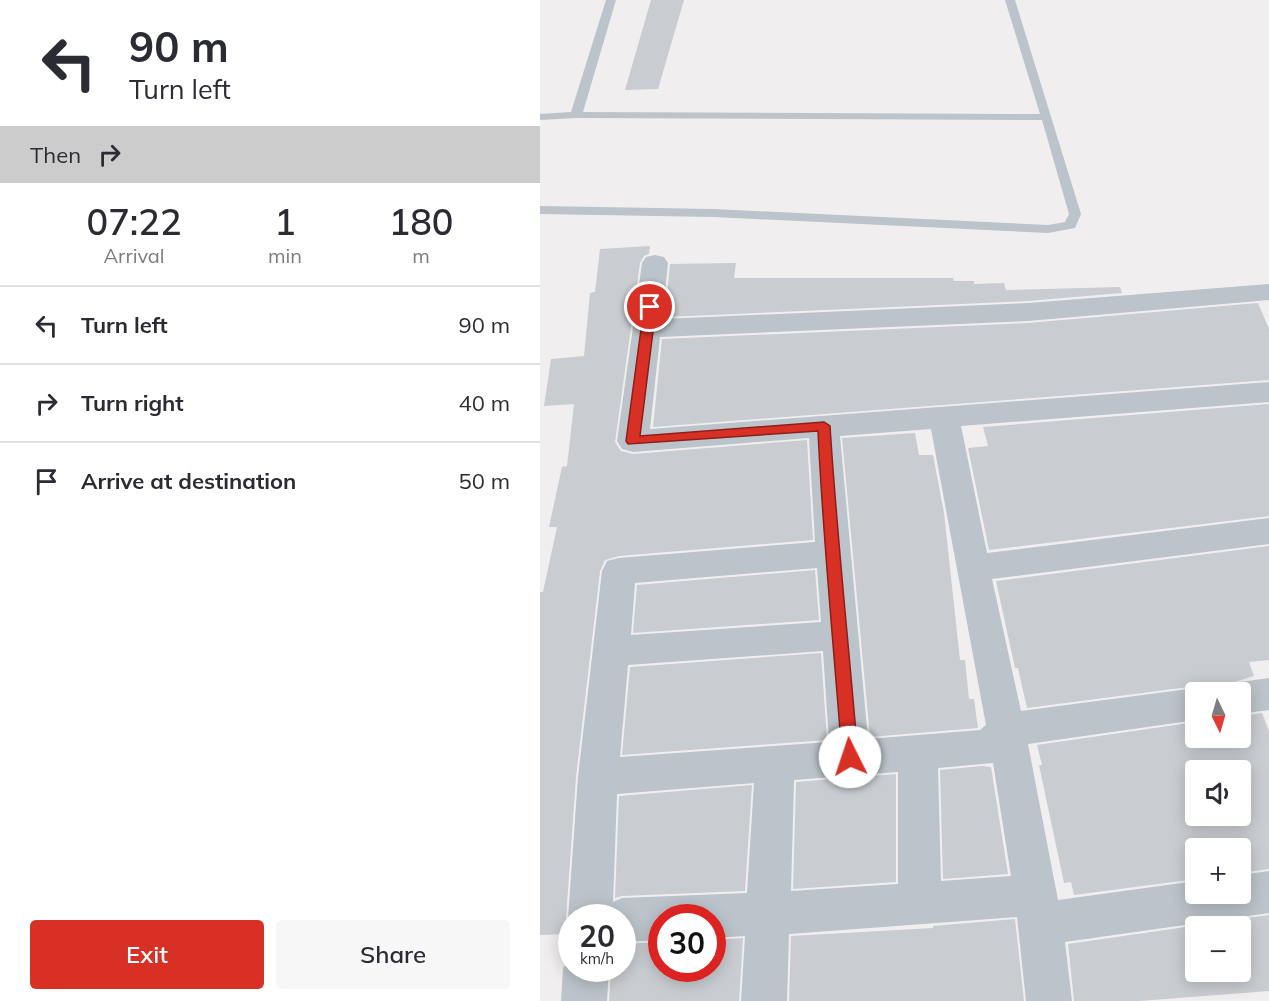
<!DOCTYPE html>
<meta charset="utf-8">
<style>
body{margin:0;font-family:Mulish,sans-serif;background:#f7f7f7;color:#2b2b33;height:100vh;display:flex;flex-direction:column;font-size:22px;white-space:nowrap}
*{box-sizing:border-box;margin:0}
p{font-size:20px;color:#7c7c81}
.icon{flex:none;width:33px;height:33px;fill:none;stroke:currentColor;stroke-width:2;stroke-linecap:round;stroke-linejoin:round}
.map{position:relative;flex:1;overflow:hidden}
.drawer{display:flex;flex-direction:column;background:#fff;width:540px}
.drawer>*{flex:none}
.hud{background:#fff;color:#2b2b33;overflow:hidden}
.needle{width:39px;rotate:175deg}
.fabs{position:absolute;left:645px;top:682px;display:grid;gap:12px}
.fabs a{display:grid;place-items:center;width:66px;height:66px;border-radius:6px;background:#fff;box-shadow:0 3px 15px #0003;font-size:30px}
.speed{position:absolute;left:18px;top:904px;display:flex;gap:12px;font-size:30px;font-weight:700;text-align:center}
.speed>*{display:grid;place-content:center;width:78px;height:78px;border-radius:50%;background:#fff;box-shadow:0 3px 15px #0003;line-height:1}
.speed small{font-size:15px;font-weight:400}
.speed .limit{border:9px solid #d22;background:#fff;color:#111}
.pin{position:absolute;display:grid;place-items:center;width:51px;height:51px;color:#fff;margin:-26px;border:3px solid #fff;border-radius:50%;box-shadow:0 2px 6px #0007}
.me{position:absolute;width:66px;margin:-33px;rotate:356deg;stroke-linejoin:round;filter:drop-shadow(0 0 4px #0008)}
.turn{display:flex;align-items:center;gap:21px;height:126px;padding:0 30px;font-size:27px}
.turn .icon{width:78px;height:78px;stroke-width:2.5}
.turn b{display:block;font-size:42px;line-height:51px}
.then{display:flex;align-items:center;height:57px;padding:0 30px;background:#0003;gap:12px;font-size:22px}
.eta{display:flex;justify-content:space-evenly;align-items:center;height:102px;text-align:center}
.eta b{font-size:36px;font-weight:600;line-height:42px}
.action{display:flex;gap:12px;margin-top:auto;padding:12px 30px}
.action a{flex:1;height:69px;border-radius:6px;background:#d93025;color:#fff;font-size:24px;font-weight:600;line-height:69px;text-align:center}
.action a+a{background:#f7f7f7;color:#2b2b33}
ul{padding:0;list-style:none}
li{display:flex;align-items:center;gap:18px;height:78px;padding:0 30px;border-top:2px solid #e1e1e2}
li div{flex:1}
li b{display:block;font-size:22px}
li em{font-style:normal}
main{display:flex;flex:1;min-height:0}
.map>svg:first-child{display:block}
</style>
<main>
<section class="drawer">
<div class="hud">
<div class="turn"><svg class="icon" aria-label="left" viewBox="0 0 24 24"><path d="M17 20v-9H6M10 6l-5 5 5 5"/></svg><div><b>90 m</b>Turn left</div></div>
<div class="then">Then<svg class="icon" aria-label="right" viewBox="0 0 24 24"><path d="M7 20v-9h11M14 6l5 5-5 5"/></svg></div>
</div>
<div class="eta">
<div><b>07:22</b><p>Arrival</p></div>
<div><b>1</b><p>min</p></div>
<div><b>180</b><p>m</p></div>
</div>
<ul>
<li><svg class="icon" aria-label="left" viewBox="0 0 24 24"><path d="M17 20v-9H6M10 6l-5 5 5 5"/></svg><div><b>Turn left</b></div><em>90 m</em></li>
<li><svg class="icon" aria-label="right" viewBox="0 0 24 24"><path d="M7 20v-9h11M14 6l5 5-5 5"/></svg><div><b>Turn right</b></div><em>40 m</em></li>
<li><svg class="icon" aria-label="arrive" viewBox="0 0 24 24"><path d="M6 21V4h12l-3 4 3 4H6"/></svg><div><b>Arrive at destination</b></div><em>50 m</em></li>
</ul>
<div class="action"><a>Exit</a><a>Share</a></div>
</section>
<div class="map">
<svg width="729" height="1001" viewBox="0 0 729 1001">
<rect width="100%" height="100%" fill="#f1eeef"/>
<path fill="#c9ccd1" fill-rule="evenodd" d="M 111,0 L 144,0 L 118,89 L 85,90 Z
M 110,246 L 109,254 L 104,256 L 100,263 L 75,442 L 81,451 L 93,454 L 267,440 L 273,540 L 79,556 L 65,560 L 60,571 L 36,777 L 26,918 L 29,925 L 28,934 L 0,935 L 0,592 L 3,592 L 17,527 L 9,527 L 22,467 L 27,466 L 34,404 L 4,406 L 11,359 L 44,356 L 50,293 L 55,292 L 60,249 Z
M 196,263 L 194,278 L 413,278 L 414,281 L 434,281 L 434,284 L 464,283 L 466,290 L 580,287 L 582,293 L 488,301 L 125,317 L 130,264 Z
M 718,303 L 729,329 L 729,380 L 113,427 L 122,339 L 488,323 Z
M 729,404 L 729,516 L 449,550 L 428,448 L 448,446 L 443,427 Z
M 375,433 L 379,455 L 393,455 L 404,513 L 420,660 L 425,660 L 429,699 L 434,699 L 438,728 L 330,737 L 302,438 Z
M 729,546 L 729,660 L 709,662 L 714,676 L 685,685 L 681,693 L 672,693 L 656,686 L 487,708 L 478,668 L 475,668 L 456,581 Z
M 275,570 L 279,620 L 93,633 L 97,585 Z
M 281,653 L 287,740 L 82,755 L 90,667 Z
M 722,713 L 729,731 L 729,869 L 700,873 L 700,849 L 656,849 L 656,879 L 534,895 L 531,882 L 524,883 L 499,765 L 502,765 L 497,745 L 656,722 L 656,738 L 700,738 L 700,716 ZM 656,771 L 700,771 L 700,816 L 656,816 Z
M 442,766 L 451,767 L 468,874 L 403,879 L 400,770 Z
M 356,774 L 356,882 L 253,889 L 256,782 Z
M 212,785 L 205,891 L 82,896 L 75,898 L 79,796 Z
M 729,915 L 729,991 L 599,1001 L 534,1001 L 528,944 ZM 656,927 L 700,927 L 700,972 L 656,972 Z
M 475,919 L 484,1001 L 249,1001 L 251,936 L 393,928 L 393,926 Z
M 203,938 L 199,1001 L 69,1001 L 71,969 L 82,969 L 82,944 L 122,942 L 122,969 L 172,969 L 172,940 Z"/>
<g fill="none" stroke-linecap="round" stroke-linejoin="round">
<path fill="#bbc4ca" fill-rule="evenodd" d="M 66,0 L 76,0 L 43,112 L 500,114 L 465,0 L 475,0 L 541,214 L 535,228 L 508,233 L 174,217 L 0,214 L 0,206 L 174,209 L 508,225 L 525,222 L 529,214 L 502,120 L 36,118 L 0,120 L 0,114 L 31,112 Z"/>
<path fill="#bbc4ca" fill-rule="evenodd" d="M 115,255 L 124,257 L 128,263 L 122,319 L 488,303 L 729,284 L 729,300 L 488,321 L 120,337 L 110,429 L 729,382 L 729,402 L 421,426 L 447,553 L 729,518 L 729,544 L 452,579 L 481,711 L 656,688 L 670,693 L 656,693 L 656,720 L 488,744 L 518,900 L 656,881 L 656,894 L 700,894 L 700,875 L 729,871 L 729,913 L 525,942 L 532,1001 L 486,1001 L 477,917 L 249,934 L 247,1001 L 201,1001 L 205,936 L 172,938 L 172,918 L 122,918 L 122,940 L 82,942 L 82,918 L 32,918 L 32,926 L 28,918 L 38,777 L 62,571 L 67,561 L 79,558 L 275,542 L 269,438 L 93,452 L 82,449 L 77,441 L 102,263 L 106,257 ZM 391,429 L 446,725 L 440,730 L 328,739 L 300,436 ZM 277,568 L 281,622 L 91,635 L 95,583 ZM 283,651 L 289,742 L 80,757 L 88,665 ZM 453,763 L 471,876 L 401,881 L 398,768 ZM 358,772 L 358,884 L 251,891 L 254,780 ZM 214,783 L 207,893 L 82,898 L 73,902 L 77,794 Z
M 729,678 L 729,710 L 700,714 L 700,693 L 683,693 L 686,687 L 700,682 Z
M 32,952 L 32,969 L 69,969 L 67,1001 L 21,1001 L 23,969 Z"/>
</g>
<path fill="#d93025" stroke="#8d1f18" stroke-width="1.5" d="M 110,303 L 116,307 L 100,436 L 284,422 L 290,426 C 297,537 309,647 318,757 L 316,762 L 310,765 L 304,762 L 302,757 C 294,648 283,540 278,431 L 88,444 L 86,441 L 104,307 Z"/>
</svg>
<div class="fabs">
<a><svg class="needle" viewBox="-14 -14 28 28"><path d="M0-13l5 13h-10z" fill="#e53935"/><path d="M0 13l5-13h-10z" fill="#7c7c81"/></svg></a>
<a><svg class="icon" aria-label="sound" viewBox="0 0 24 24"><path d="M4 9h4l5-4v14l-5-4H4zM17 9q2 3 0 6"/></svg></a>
<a>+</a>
<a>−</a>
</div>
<div class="speed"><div>20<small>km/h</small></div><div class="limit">30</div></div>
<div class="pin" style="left:110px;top:307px;background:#d93025"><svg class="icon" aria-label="arrive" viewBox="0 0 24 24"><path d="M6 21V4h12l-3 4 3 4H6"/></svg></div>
<svg class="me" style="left:310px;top:757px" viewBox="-20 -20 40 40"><circle r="19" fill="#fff"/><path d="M0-13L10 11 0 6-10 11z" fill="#d93025"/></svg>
</div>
</main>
